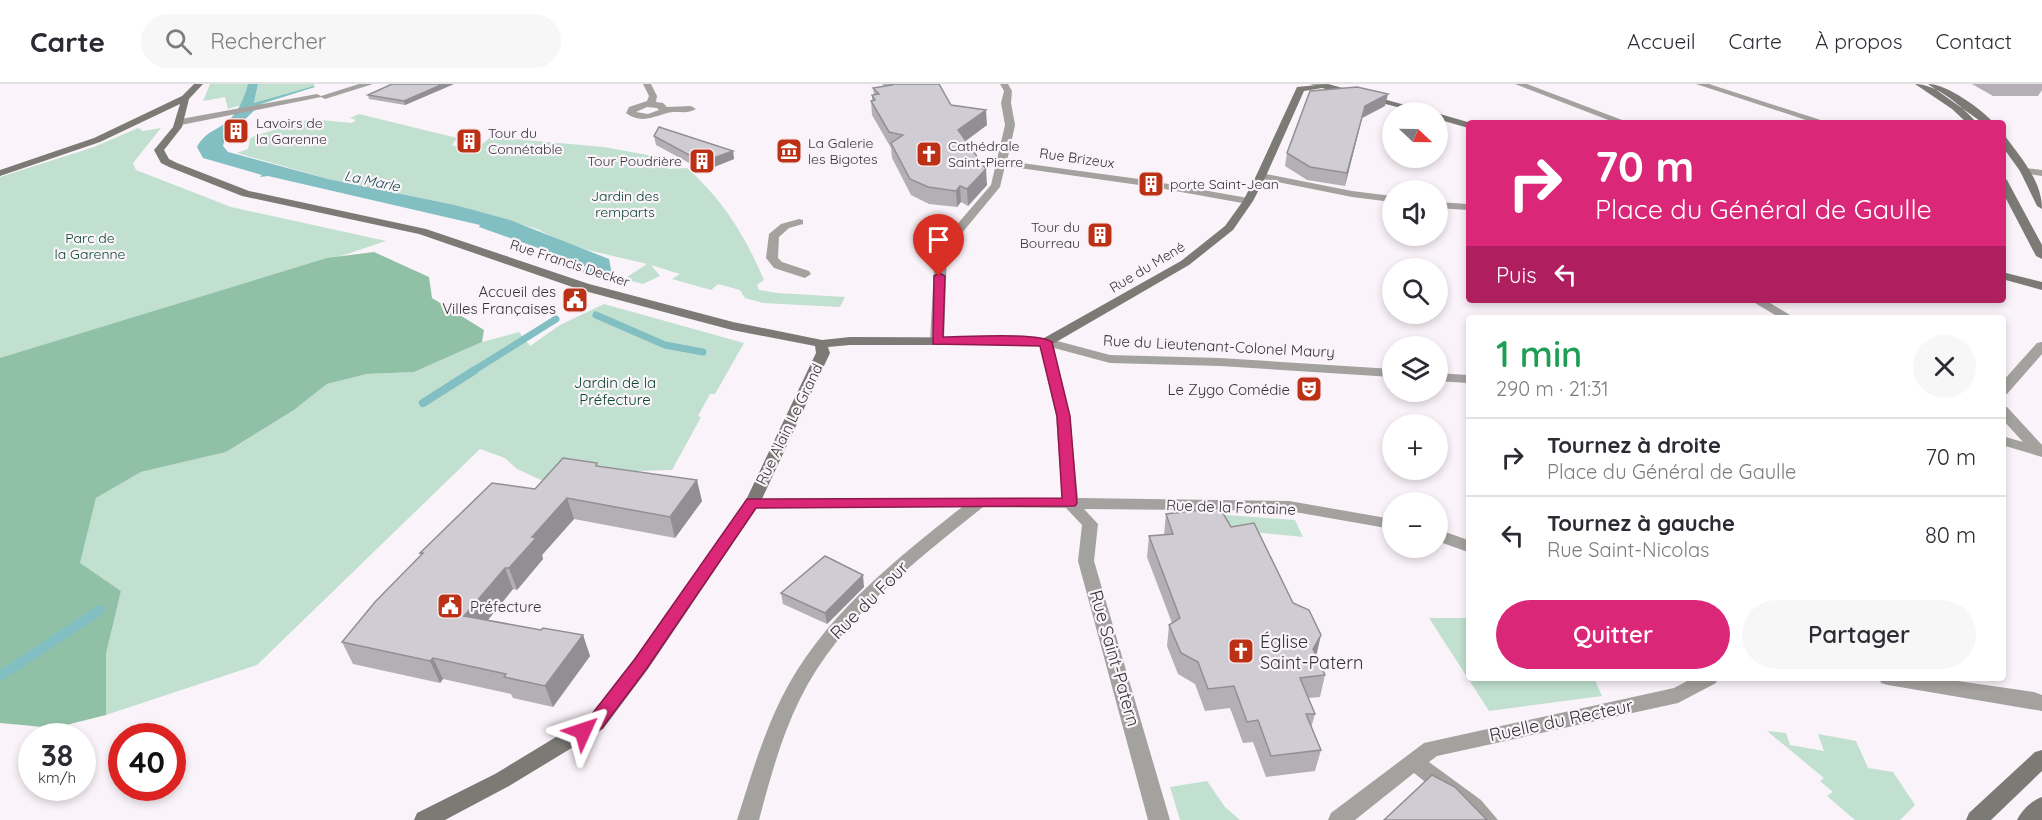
<!DOCTYPE html>
<html lang="fr">
<meta charset="utf-8">
<style>
body{margin:0;font-family:Quicksand,sans-serif;background:#f7f7f7;color:#2b2b33;height:100vh;display:flex;flex-direction:column;font-size:22px;white-space:nowrap}
*{box-sizing:border-box;margin:0}
p{font-size:20px;color:#7c7c81}
.icon{flex:none;width:33px;height:33px;fill:none;stroke:currentColor;stroke-width:2;stroke-linecap:round;stroke-linejoin:round}
.map{position:relative;flex:1;overflow:hidden}
.sheet{position:absolute;left:1466px;top:231px;width:540px;height:366px;display:flex;flex-direction:column;background:#fff;border-radius:6px;box-shadow:0 3px 9px #0003}
.sheet>*{flex:none}
.banner{position:absolute;left:1466px;top:36px;width:540px;height:183px;border-radius:6px;box-shadow:0 3px 9px #0003;background:#db2777;color:#fff;overflow:hidden}
.needle{width:39px;rotate:112deg}
.fabs{position:absolute;left:1382px;top:18px;display:grid;gap:12px}
.fabs a{display:grid;place-items:center;width:66px;height:66px;border-radius:50%;background:#fff;box-shadow:0 3px 9px #0003;font-size:30px}
.speed{position:absolute;left:18px;top:639px;display:flex;gap:12px;font-size:30px;font-weight:700;text-align:center}
.speed>*{display:grid;place-content:center;width:78px;height:78px;border-radius:50%;background:#fff;box-shadow:0 3px 9px #0003;line-height:1}
.speed small{font-size:15px;font-weight:400}
.speed .limit{border:9px solid #d22;background:#fff;color:#111}
.pin{position:absolute;display:grid;place-items:center;width:51px;height:51px;color:#fff;margin:-62px -26px;border-radius:50% 50% 50% 0;rotate:-45deg;box-shadow:0 0 6px #0007}
.pin .icon{rotate:45deg}
.me{position:absolute;width:66px;margin:-33px;rotate:48deg;stroke-linejoin:round;filter:drop-shadow(0 0 4px #0008)}
.turn{display:flex;align-items:center;gap:21px;height:126px;padding:0 30px;font-size:27px}
.turn .icon{width:78px;height:78px;stroke-width:2.5}
.turn b{display:block;font-size:42px;line-height:51px}
.then{display:flex;align-items:center;height:57px;padding:0 30px;background:#0003;gap:12px;font-size:22px}
.round{display:grid;place-items:center;flex:none;width:63px;height:63px;border-radius:32px;background:#f7f7f7}
.head{display:flex;align-items:center;justify-content:space-between;height:102px;padding:0 30px}
h1{font-size:36px;font-weight:600;line-height:45px;color:#1e9e55}
.button{display:flex;gap:12px;margin-top:auto;padding:12px 30px}
.button a{flex:1;height:69px;border-radius:36px;background:#db2777;color:#fff;font-size:24px;font-weight:600;line-height:69px;text-align:center}
.button a+a{background:#f7f7f7;color:#2b2b33}
ul{padding:0;list-style:none}
li{display:flex;align-items:center;gap:18px;height:78px;padding:0 30px;border-top:2px solid #e1e1e2}
li div{flex:1}
li b{display:block;font-size:22px}
li em{font-style:normal}
header{display:flex;align-items:center;gap:36px;box-sizing:border-box;height:84px;padding:0 30px;background:#fff;border-bottom:2px solid #e1e1e2}
header strong{font-size:28px}
nav{display:flex;gap:33px;margin-inline-start:auto;font-size:21px}
.search{width:420px;height:54px;background:#f7f7f7;display:flex;align-items:center;gap:15px;box-sizing:border-box;padding:0 21px;border-radius:33px;color:#7c7c81;font-size:22px}
.map>svg:first-child{display:block}
</style>
<header>
<strong>Carte</strong>
<div class="search"><svg class="icon" aria-label="search" viewBox="0 0 24 24"><circle cx="10" cy="10" r="6"/><path d="M15 15l6 6"/></svg>Rechercher</div>
<nav><a>Accueil</a><a>Carte</a><a>À propos</a><a>Contact</a></nav>
</header>
<div class="map">
<svg width="2042" height="736" viewBox="0 0 2042 736">
<rect width="100%" height="100%" fill="#faf3f9"/>
<path fill="#c1e0cf" d="M 210,0 L 248,0 L 241,21 L 228,25 L 225,13 L 203,17 Z
M 258,0 L 314,0 L 314,2 L 254,20 Z
M 359,30 L 457,54 L 452,61 C 464,66 482,64 490,53 L 604,63 L 670,75 L 675,77 L 668,80 L 668,85 L 687,84 C 724,117 745,152 764,196 L 757,201 L 759,206 L 777,209 L 845,213 L 840,223 L 763,219 L 745,214 L 740,206 L 718,200 L 711,206 L 672,195 L 680,190 L 651,181 L 660,192 L 643,200 L 624,195 L 647,180 L 592,167 L 567,160 L 537,145 L 455,121 L 328,95 L 237,69 L 248,65 L 250,55 L 254,52 L 310,35 L 352,39 L 356,36 L 350,34 Z
M 138,44 L 143,47 L 161,44 L 133,79 L 136,86 L 231,123 L 386,157 L 0,286 L 0,93 L 94,63 Z
M 604,220 L 744,259 L 715,310 L 710,310 L 698,332 L 701,333 L 672,386 L 569,389 L 562,397 L 541,396 L 517,385 L 505,374 L 480,365 L 257,581 L 106,631 L 106,570 L 121,507 L 79,479 L 96,414 L 141,388 L 226,368 L 294,326 L 327,300 L 367,290 L 414,288 L 482,258 L 519,248 L 530,262 L 560,241 Z
M 1212,430 L 1295,436 L 1303,453 L 1220,445 Z
M 1429,534 L 1468,534 L 1468,594 L 1594,594 L 1602,612 L 1489,627 Z
M 1767,647 L 1786,649 L 1790,661 L 1824,667 L 1818,650 L 1856,657 L 1868,684 L 1893,688 L 1915,721 L 1900,736 L 1855,736 L 1827,712 L 1833,708 L 1820,697 L 1824,694 Z
M 1207,697 L 1225,723 L 1240,736 L 1180,736 L 1170,703 Z"/>
<path fill="#90c1a7" d="M 374,168 L 429,193 L 432,214 L 484,246 L 482,258 L 414,288 L 367,290 L 327,300 L 294,326 L 226,368 L 141,388 L 96,414 L 80,479 L 121,507 L 106,570 L 106,631 L 54,644 L 0,639 L 0,274 L 327,174 Z"/>
<path fill="#82bfc3" d="M 248,0 L 258,0 L 254,19 L 314,2 L 315,3 L 261,20 L 225,55 L 223,62 L 228,68 L 328,95 L 455,121 L 510,136 L 609,175 L 612,190 L 607,197 L 583,188 L 585,183 L 583,180 L 479,143 L 480,141 L 268,92 L 260,93 L 262,91 L 203,74 L 197,63 C 206,46 218,47 230,35 C 240,25 244,13 248,0 Z"/>
<g fill="none" stroke-linecap="round" stroke-linejoin="round">
<path stroke="#82bfc3" stroke-width="7" d="M 596,231 L 665,261 L 703,268
M 473,287 L 556,235"/>
<path stroke="#82bfc3" stroke-width="8" d="M 423,319 L 475,286"/>
<path stroke="#82bfc3" stroke-width="10" d="M 0,592 L 100,526"/>
<path fill="#a3a29f" fill-rule="evenodd" d="M 359,0 L 373,0 L 325,15 L 321,13 L 181,41 L 176,38 L 181,35 L 317,10 L 321,12 Z
M 643,0 L 651,0 L 657,12 L 656,18 L 663,19 L 667,23 L 691,22 L 696,25 C 687,31 677,26 667,29 C 653,33 640,40 626,29 L 629,23 L 647,17 L 649,12 ZM 647,23 L 657,24 L 659,26 L 648,30 L 636,28 Z
M 1000,0 L 1008,0 L 1012,7 L 1011,19 L 1015,41 L 1007,77 L 1146,96 L 1151,99 L 1146,102 L 1005,82 L 1000,103 L 947,167 L 944,257 L 942,260 L 932,260 L 930,257 L 935,166 L 991,101 L 1005,41 L 1001,19 L 1004,7 Z
M 1310,0 L 1326,0 L 1326,1 L 1322,4 Z
M 1515,0 L 1527,0 L 1630,39 L 1616,39 Z
M 1696,0 L 1709,0 L 1830,39 L 1815,39 Z
M 2025,84 L 2042,86 L 2042,92 L 2021,89 L 2020,87 Z
M 1261,89 L 1352,107 L 1392,112 L 1392,118 L 1352,113 L 1257,94 L 1257,90 Z
M 1157,98 L 1248,114 L 1253,117 L 1248,120 L 1153,103 L 1153,99 Z
M 1437,118 L 1468,120 L 1468,126 L 1437,124 Z
M 799,135 L 803,136 L 803,140 L 789,144 L 779,153 L 778,174 L 782,178 L 809,187 L 811,190 L 805,194 L 774,184 L 766,174 L 769,150 L 781,140 Z
M 1750,216 L 1765,216 L 1795,234 L 1780,234 Z
M 1046,254 L 1110,271 L 1220,274 L 1392,285 L 1392,293 L 1220,282 L 1110,279 L 1054,264 L 1070,332 L 1078,414 L 1289,417 L 1392,435 L 1392,445 L 1289,427 L 1084,425 L 1098,440 L 1094,477 L 1170,736 L 1148,736 L 1078,477 L 1082,441 L 1066,424 L 983,423 C 915,478 840,534 800,615 C 781,653 770,695 759,736 L 737,736 C 750,695 762,654 781,615 C 821,534 893,478 962,423 L 752,424 L 744,419 L 746,415 L 1062,414 L 1056,332 L 1039,258 Z
M 2042,258 L 2042,270 L 2007,310 L 2002,311 L 2002,298 L 2037,259 Z
M 1437,289 L 1468,291 L 1468,299 L 1437,297 Z
M 2002,322 L 2007,323 L 2042,361 L 2042,373 L 2002,361 L 2002,352 L 2023,358 L 2002,335 Z
M 1437,445 L 1468,456 L 1468,468 L 1437,457 Z
M 1693,594 L 1718,594 L 1716,599 L 1678,619 L 1437,672 L 1429,678 L 1481,716 L 1498,736 L 1473,736 L 1414,689 L 1355,736 L 1328,736 L 1331,729 L 1424,659 L 1674,604 Z
M 1879,594 L 1937,594 L 2034,608 L 2042,611 L 2042,627 L 1888,601 L 1881,599 Z"/>
<path fill="#7b7a75" fill-rule="evenodd" d="M 194,0 L 203,0 L 189,15 L 182,43 L 164,66 L 169,75 L 177,79 L 249,107 L 426,145 L 589,200 L 733,238 L 822,256 L 850,253 L 1044,254 L 1181,177 L 1225,142 L 1243,117 L 1256,92 L 1297,3 L 1328,0 L 1431,28 L 1417,28 L 1322,4 L 1304,7 L 1266,92 L 1253,117 L 1233,146 L 1189,181 L 1051,261 L 850,261 L 828,263 L 830,269 L 760,419 L 648,585 L 603,645 L 509,702 L 445,736 L 414,736 L 417,729 L 495,690 L 589,633 L 634,575 L 745,418 L 816,269 L 815,262 L 732,246 L 581,206 L 419,150 L 242,112 L 169,83 L 161,79 L 154,66 L 173,43 L 180,20 L 100,58 L 0,92 L 0,86 L 94,54 L 182,12 Z
M 1915,0 C 1937,0 1963,23 1977,39 L 1967,39 L 1952,25 Z
M 1928,0 C 1947,0 1980,24 1994,39 L 1983,39 Z
M 1437,29 L 1440,30 L 1471,39 L 1468,39 L 1468,44 L 1465,43 L 1437,35 Z
M 2002,51 L 2005,52 C 2021,74 2042,97 2042,125 L 2037,122 L 2020,87 L 2002,62 Z
M 2002,93 L 2007,96 L 2042,161 L 2042,175 L 2036,172 L 2002,107 Z
M 2002,188 L 2042,198 L 2042,206 L 2002,195 Z
M 2042,666 L 2042,687 L 1991,736 L 1966,736 L 1969,729 L 2035,668 Z
M 2042,713 L 2042,736 L 2017,736 C 2022,726 2031,717 2042,713 Z"/>
</g>
<path fill="#b3afb5" d="M 454,0 L 405,21 L 369,15 L 368,11 Z
M 882,0 L 939,0 L 951,21 L 987,41 L 965,57 L 987,101 L 968,122 L 961,118 L 957,123 L 929,120 L 911,111 L 892,74 L 891,64 L 872,31 L 871,17 L 872,16 L 872,11 L 874,11 L 873,4 L 884,2 Z
M 1972,0 L 2042,0 L 2042,6 L 2038,12 L 1993,12 Z
M 1385,22 L 1362,34 L 1345,102 L 1307,96 L 1285,82 L 1287,69 Z
M 654,52 L 733,67 L 734,75 L 704,87 L 656,61 Z
M 597,382 L 702,417 L 675,454 L 574,435 L 542,471 L 543,475 L 517,506 L 513,505 L 488,536 L 541,546 L 583,551 L 590,572 L 553,623 L 513,614 L 511,610 L 443,595 L 440,599 L 353,580 L 342,558 L 421,471 L 420,469 Z
M 1166,430 L 1231,443 L 1316,572 L 1325,591 L 1320,613 L 1308,614 L 1315,630 L 1311,644 L 1321,666 L 1315,687 L 1266,693 L 1253,658 L 1243,659 L 1230,624 L 1205,627 L 1195,600 L 1178,590 L 1167,562 L 1169,541 L 1172,539 L 1147,473 L 1149,452 L 1164,451 Z
M 864,503 L 827,540 L 783,520 L 781,509 Z"/>
<path fill="#928f94" d="M 443,0 L 454,0 L 405,21 L 404,17 Z
M 1388,10 L 1385,22 L 1362,34 L 1345,102 L 1347,89 L 1365,22 Z
M 986,26 L 987,41 L 959,62 L 958,46 Z
M 733,67 L 734,75 L 704,87 L 702,78 Z
M 986,85 L 987,101 L 968,122 L 967,105 Z
M 960,102 L 961,118 L 957,123 L 956,107 Z
M 697,396 L 702,417 L 675,454 L 670,433 Z
M 567,414 L 574,435 L 542,471 L 543,475 L 517,506 L 509,484 L 532,453 Z
M 505,484 L 513,505 L 474,553 L 464,532 Z
M 863,491 L 864,503 L 827,540 L 825,529 Z
M 583,551 L 590,572 L 553,623 L 545,602 Z
M 1321,551 L 1316,573 L 1313,565 Z
M 433,574 L 443,595 L 440,599 L 430,577 Z"/>
<path fill="#d0ccd3" stroke="#928f94" stroke-width="1.5" d="M 392,0 L 443,0 L 404,17 L 368,11 Z
M 891,0 L 939,0 L 951,21 L 986,26 L 958,46 L 986,85 L 967,105 L 960,102 L 956,107 L 928,103 L 910,95 L 891,59 L 903,51 L 889,48 L 871,17 L 875,16 L 872,11 L 879,10 L 873,4 L 892,1 Z
M 1357,3 L 1388,10 L 1365,22 L 1347,89 L 1310,83 L 1287,69 L 1310,7 Z
M 659,43 L 733,67 L 702,78 L 654,52 Z
M 563,374 L 597,379 L 596,382 L 697,396 L 670,433 L 567,414 L 532,453 L 536,454 L 509,484 L 505,484 L 464,532 L 541,546 L 543,544 L 583,551 L 545,602 L 504,593 L 506,590 L 433,574 L 430,577 L 342,558 L 375,518 L 423,469 L 420,469 L 492,399 L 535,405 Z
M 1220,424 L 1231,443 L 1254,439 L 1293,519 L 1309,526 L 1321,551 L 1313,565 L 1325,591 L 1300,594 L 1315,630 L 1306,630 L 1321,666 L 1271,672 L 1258,636 L 1247,638 L 1234,602 L 1208,605 L 1198,578 L 1181,569 L 1169,541 L 1180,534 L 1149,452 L 1173,450 L 1166,430 Z
M 825,472 L 863,491 L 825,529 L 781,509 Z
M 1432,691 L 1455,703 L 1487,736 L 1384,736 Z"/>
<path fill="#db2777" stroke="#8e194d" stroke-width="1.5" d="M 939,189 L 945,192 L 943,253 C 963,253 1039,248 1052,258 L 1070,332 L 1077,419 L 1075,422 L 756,424 L 647,584 L 602,644 L 583,654 L 576,652 L 574,647 L 576,642 L 589,634 L 635,575 L 747,415 L 1062,414 L 1057,332 L 1040,262 L 933,260 L 934,192 Z"/>
<defs>
<g id="building-square" transform="scale(1.35)"><rect x="-9" y="-9" width="18" height="18" rx="4" fill="#bc3116" stroke="#faf3f9"/><path d="M-4-6H4V6H1V3H-1V6H-4ZM-2.5-4.3h1.7v1.8h-1.7ZM.8-4.3h1.7v1.8H.8ZM-2.5-1h1.7V.8h-1.7ZM.8-1h1.7V.8H.8Z" fill="#fff"/></g>
<g id="museum-square" transform="scale(1.35)"><rect x="-9" y="-9" width="18" height="18" rx="4" fill="#bc3116" stroke="#faf3f9"/><path d="M0-6L6-3V-2H-6V-3ZM-5-1h2V3h-2ZM-1-1h2V3h-2ZM3-1h2V3H3ZM-6 4H6V6H-6Z" fill="#fff"/></g>
<g id="church-square" transform="scale(1.35)"><rect x="-9" y="-9" width="18" height="18" rx="4" fill="#bc3116" stroke="#faf3f9"/><path d="M-1.2-6h2.4v3.5h3.3v2.4h-3.3V6h-2.4V-.1h-3.3v-2.4h3.3Z" fill="#fff"/></g>
<g id="civic-square" transform="scale(1.35)"><rect x="-9" y="-9" width="18" height="18" rx="4" fill="#bc3116" stroke="#faf3f9"/><path d="M-.6-6.5H3V-4.5H.6V-3L4-1V1h2V6H-6V1h2V-1L-.6-3ZM-1.2 2.5V6h2.4V2.5Z" fill="#fff"/></g>
<g id="theatre-square" transform="scale(1.35)"><rect x="-9" y="-9" width="18" height="18" rx="4" fill="#bc3116" stroke="#faf3f9"/><path d="M-5-5.5Q0-4 5-5.5V0Q5 5 0 6Q-5 5-5 0ZM-3.3-2.5H-1v1.5H-3.3ZM1-2.5H3.3v1.5H1ZM-2.8 1Q0 5.5 2.8 1Z" fill="#fff"/></g>
</defs>
<g fill-rule="evenodd">
<use href="#building-square" x="236" y="47"/>
<use href="#building-square" x="469" y="57"/>
<use href="#museum-square" x="789" y="67"/>
<use href="#church-square" x="929" y="70"/>
<use href="#building-square" x="702" y="77"/>
<use href="#building-square" x="1151" y="100"/>
<use href="#building-square" x="1100" y="151"/>
<use href="#civic-square" x="575" y="216"/>
<use href="#theatre-square" x="1309" y="305"/>
<use href="#civic-square" x="450" y="522"/>
<use href="#church-square" x="1241" y="567"/>
</g>
<g text-anchor="middle" dominant-baseline="central" stroke-width="4.5" stroke-linejoin="round" paint-order="stroke">
<g font-size="14" fill="#363436" stroke="#faf3f9" text-anchor="start">
<text x="256" y="39">Lavoirs de<tspan x="256" dy="16">la Garenne</tspan></text>
<text x="488" y="49">Tour du<tspan x="488" dy="16">Connétable</tspan></text>
<text x="808" y="59">La Galerie<tspan x="808" dy="16">les Bigotes</tspan></text>
<text x="948" y="62">Cathédrale<tspan x="948" dy="16">Saint-Pierre</tspan></text>
<text x="682" y="77" text-anchor="end">Tour Poudrière</text>
<text x="1170" y="100">porte Saint-Jean</text>
<text x="1080" y="143" text-anchor="end">Tour du<tspan x="1080" dy="16">Bourreau</tspan></text>
</g>
<g font-size="14" fill="#363436" stroke="#faf3f9">
<text transform="translate(1077 74) rotate(8)">Rue Brizeux</text>
<text transform="translate(570 179) rotate(18)">Rue Francis Decker</text>
<text transform="translate(1147 183) rotate(-31)">Rue du Mené</text>
</g>
<g font-size="14" font-style="italic" fill="#144c4f" stroke="#faf3f9">
<text transform="translate(372 97) rotate(12)">La Marle</text>
</g>
<g font-size="14" fill="#07482f" stroke="#faf3f9">
<text x="625" y="112">Jardin des<tspan x="625" dy="16">remparts</tspan></text>
<text x="90" y="154">Parc de<tspan x="90" dy="16">la Garenne</tspan></text>
</g>
<g font-size="15" fill="#363436" stroke="#faf3f9" text-anchor="end">
<text x="556" y="207">Accueil des<tspan x="556" dy="17">Villes Françaises</tspan></text>
<text x="1290" y="305">Le Zygo Comédie</text>
<text x="470" y="522" text-anchor="start">Préfecture</text>
</g>
<g font-size="15" fill="#363436" stroke="#faf3f9">
<text transform="translate(1219 262) rotate(3)">Rue du Lieutenant-Colonel Maury</text>
<text transform="translate(789 340) rotate(-64)">Rue Alain Le Grand</text>
<text transform="translate(1231 423) rotate(2)">Rue de la Fontaine</text>
</g>
<g font-size="15" fill="#07482f" stroke="#faf3f9">
<text x="615" y="298">Jardin de la<tspan x="615" dy="17">Préfecture</tspan></text>
</g>
<g font-size="18" fill="#363436" stroke="#faf3f9">
<text transform="translate(869 516) rotate(-45)">Rue du Four</text>
<text transform="translate(1115 574) rotate(74)">Rue Saint-Patern</text>
<text transform="translate(1561 636) rotate(-12)">Ruelle du Recteur</text>
</g>
<g font-size="18" fill="#363436" stroke="#faf3f9" text-anchor="start">
<text x="1260" y="557">Église<tspan x="1260" dy="21">Saint-Patern</tspan></text>
</g>
</g>
</svg>
<div class="fabs">
<a><svg class="needle" viewBox="-14 -14 28 28"><path d="M0-13l5 13h-10z" fill="#e53935"/><path d="M0 13l5-13h-10z" fill="#7c7c81"/></svg></a>
<a><svg class="icon" aria-label="sound" viewBox="0 0 24 24"><path d="M4 9h4l5-4v14l-5-4H4zM17 9q2 3 0 6"/></svg></a>
<a><svg class="icon" aria-label="search" viewBox="0 0 24 24"><circle cx="10" cy="10" r="6"/><path d="M15 15l6 6"/></svg></a>
<a><svg class="icon" aria-label="layers" viewBox="0 0 24 24"><path d="M12 4l9 5-9 5-9-5zM3 14l9 5 9-5"/></svg></a>
<a>+</a>
<a>−</a>
</div>
<div class="speed"><div>38<small>km/h</small></div><div class="limit">40</div></div>
<div class="pin" style="left:939px;top:192px;background:#d93025"><svg class="icon" aria-label="arrive" viewBox="0 0 24 24"><path d="M6 21V4h12l-3 4 3 4H6"/></svg></div>
<svg class="me" style="left:583px;top:647px" viewBox="-20 -20 40 40"><path d="M0-17L14 15 0 8-14 15z" fill="#db2777" stroke="#fff" stroke-width="4"/></svg>
<div class="banner">
<div class="turn"><svg class="icon" aria-label="right" viewBox="0 0 24 24"><path d="M7 20v-9h11M14 6l5 5-5 5"/></svg><div><b>70 m</b>Place du Général de Gaulle</div></div>
<div class="then">Puis<svg class="icon" aria-label="left" viewBox="0 0 24 24"><path d="M17 20v-9H6M10 6l-5 5 5 5"/></svg></div>
</div>
<section class="sheet">
<div class="head"><div><h1>1 min</h1><p>290 m · 21:31</p></div><a class="round"><svg class="icon" aria-label="close" viewBox="0 0 24 24"><path d="M6 6l12 12M18 6L6 18"/></svg></a></div>
<ul>
<li><svg class="icon" aria-label="right" viewBox="0 0 24 24"><path d="M7 20v-9h11M14 6l5 5-5 5"/></svg><div><b>Tournez à droite</b><p>Place du Général de Gaulle</p></div><em>70 m</em></li>
<li><svg class="icon" aria-label="left" viewBox="0 0 24 24"><path d="M17 20v-9H6M10 6l-5 5 5 5"/></svg><div><b>Tournez à gauche</b><p>Rue Saint-Nicolas</p></div><em>80 m</em></li>
</ul>
<div class="button"><a>Quitter</a><a>Partager</a></div>
</section>
</div>
